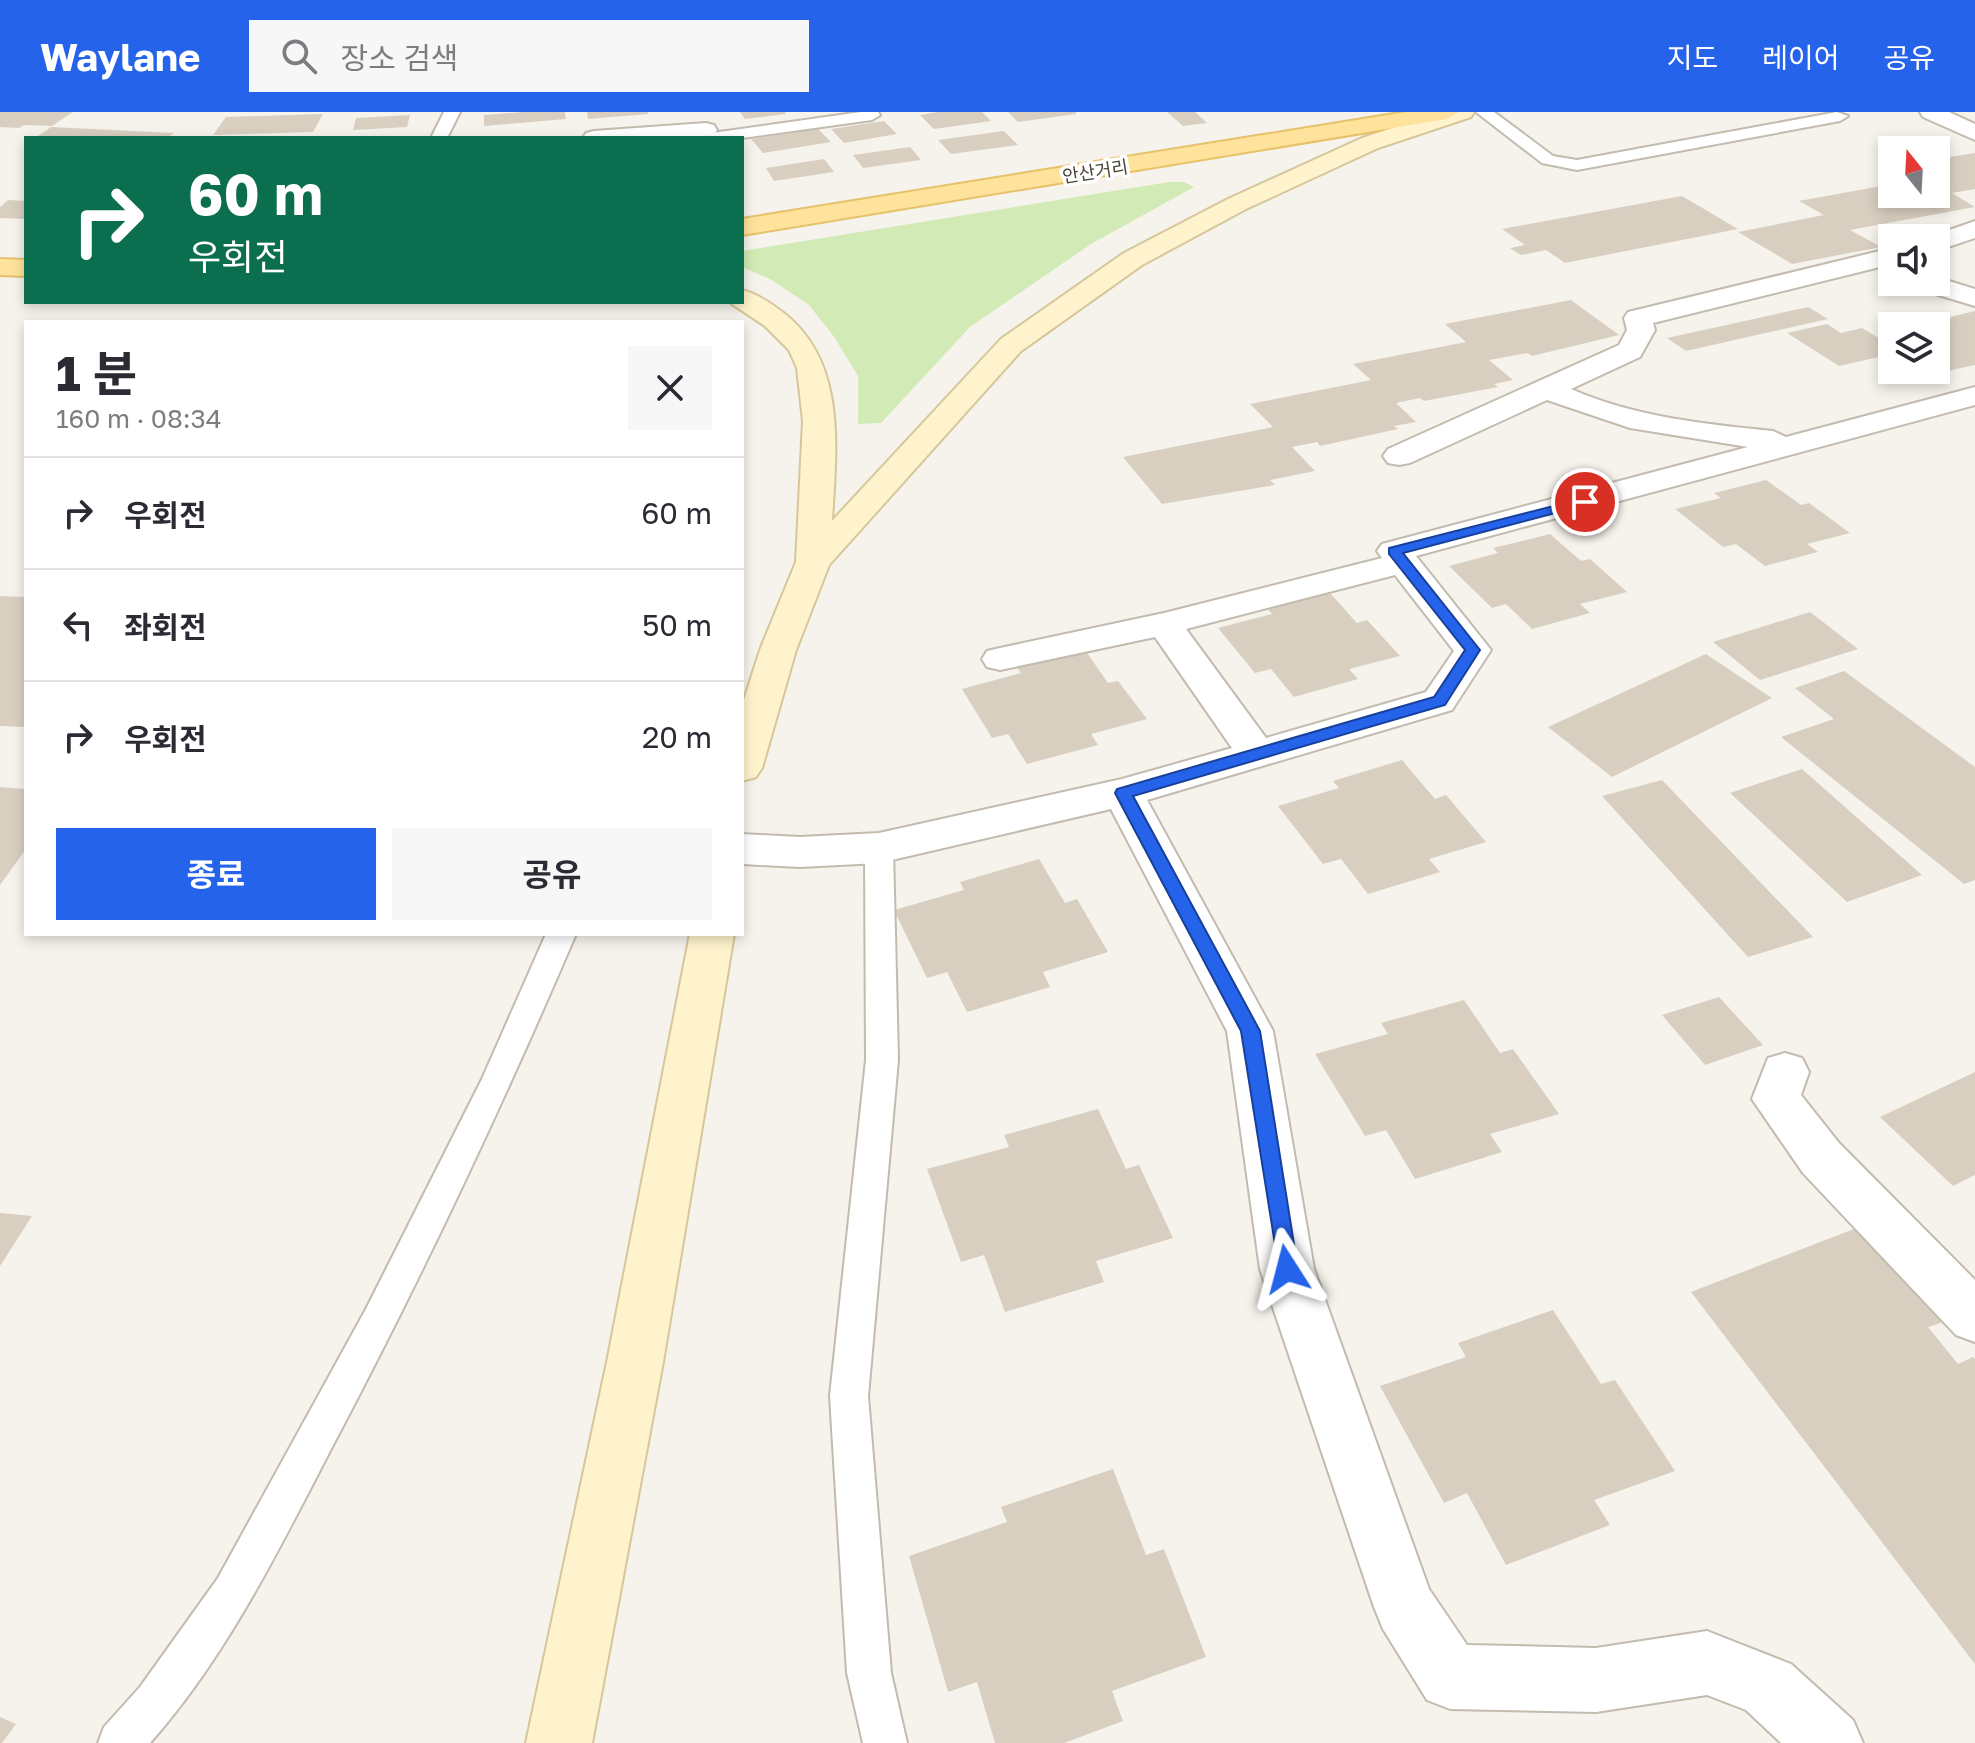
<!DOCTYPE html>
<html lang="ko">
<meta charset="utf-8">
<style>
body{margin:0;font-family:"Golos Text","Noto Sans KR",sans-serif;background:#f7f7f7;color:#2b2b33;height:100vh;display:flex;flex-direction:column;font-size:30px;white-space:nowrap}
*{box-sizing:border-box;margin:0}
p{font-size:26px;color:#7c7c81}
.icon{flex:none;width:44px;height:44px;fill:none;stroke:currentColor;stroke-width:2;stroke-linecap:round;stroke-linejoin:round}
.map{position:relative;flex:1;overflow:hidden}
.sheet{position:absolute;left:24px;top:208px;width:720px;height:616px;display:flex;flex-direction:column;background:#fff;border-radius:0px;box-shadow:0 4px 12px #0003}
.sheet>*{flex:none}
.guide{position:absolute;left:24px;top:24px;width:720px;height:168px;border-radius:0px;box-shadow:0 4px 12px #0003;background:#0b6e4f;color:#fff;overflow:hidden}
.needle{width:52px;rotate:342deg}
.buttons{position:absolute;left:1878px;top:24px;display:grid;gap:16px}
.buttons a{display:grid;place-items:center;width:72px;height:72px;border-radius:0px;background:#fff;box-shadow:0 4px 12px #0003;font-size:40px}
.pin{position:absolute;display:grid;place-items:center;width:68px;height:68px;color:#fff;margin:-34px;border:4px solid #fff;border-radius:50%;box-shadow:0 2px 8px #0007}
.me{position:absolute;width:88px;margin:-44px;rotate:351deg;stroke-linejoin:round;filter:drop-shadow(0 0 6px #0008)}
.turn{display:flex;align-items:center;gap:28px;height:168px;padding:0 32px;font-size:36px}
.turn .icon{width:104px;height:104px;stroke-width:2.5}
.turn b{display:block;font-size:56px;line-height:68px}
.round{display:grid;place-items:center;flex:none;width:84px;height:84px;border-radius:0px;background:#f7f7f7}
.overview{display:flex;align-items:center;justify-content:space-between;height:136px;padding:0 32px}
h1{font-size:48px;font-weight:700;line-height:60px}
.action{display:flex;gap:16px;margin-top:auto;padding:16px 32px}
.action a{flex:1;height:92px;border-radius:0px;background:#2563eb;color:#fff;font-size:32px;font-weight:700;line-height:92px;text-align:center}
.action a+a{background:#f7f7f7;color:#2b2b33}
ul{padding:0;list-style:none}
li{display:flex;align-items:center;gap:24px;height:112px;padding:0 32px;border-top:2px solid #e1e1e2}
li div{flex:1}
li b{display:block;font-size:30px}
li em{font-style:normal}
header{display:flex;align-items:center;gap:48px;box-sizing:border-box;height:112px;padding:0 40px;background:#2563eb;color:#fff}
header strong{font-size:38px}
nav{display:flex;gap:44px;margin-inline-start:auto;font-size:28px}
.search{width:560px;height:72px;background:#f7f7f7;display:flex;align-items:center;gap:20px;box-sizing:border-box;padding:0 28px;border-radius:0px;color:#7c7c81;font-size:30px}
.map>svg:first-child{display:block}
</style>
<header>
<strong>Waylane</strong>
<div class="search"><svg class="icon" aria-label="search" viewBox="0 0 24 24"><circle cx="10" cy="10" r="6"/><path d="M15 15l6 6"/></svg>장소 검색</div>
<nav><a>지도</a><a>레이어</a><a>공유</a></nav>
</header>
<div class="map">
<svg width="1975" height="1631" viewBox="0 0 1975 1631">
<rect width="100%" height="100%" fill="#f6f3ec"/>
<path fill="#d2eab5" d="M 1169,70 L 1184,70 L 1194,75 L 1091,132 L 970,215 L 881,311 L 858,312 L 858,264 L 835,226 L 809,193 L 770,167 L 742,155 L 742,139 Z"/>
<path fill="#d8cfc1" d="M 0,0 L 73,0 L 52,14 L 24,13 L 19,16 L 0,15 Z
M 524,0 L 565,0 L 566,7 L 484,14 L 484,3 Z
M 587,0 L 648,0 L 648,2 L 588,7 Z
M 740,0 L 785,0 L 786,2 L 745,7 Z
M 938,0 L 982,0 L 991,9 L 934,17 L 920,3 Z
M 1008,0 L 1076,0 L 1076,2 L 1018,10 Z
M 1167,0 L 1195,0 L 1207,11 L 1183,14 Z
M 323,2 L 313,20 L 213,23 L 226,5 Z
M 410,3 L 407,15 L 353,18 L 356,6 Z
M 884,9 L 897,22 L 844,31 L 831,17 Z
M 51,15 L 174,21 L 167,26 L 35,26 Z
M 818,17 L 831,30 L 763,41 L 751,27 Z
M 1004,19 L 1018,33 L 951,42 L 938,28 Z
M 910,35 L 921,48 L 863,56 L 853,43 Z
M 1975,41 L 1975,77 L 1952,81 L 1975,95 L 1850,118 L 1881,135 L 1792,152 L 1738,120 L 1824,103 L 1799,89 L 1892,72 L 1892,82 L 1936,82 L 1936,47 Z
M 824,47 L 834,60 L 774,69 L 766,56 Z
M 1682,84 L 1738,117 L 1565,151 L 1546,138 L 1521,143 L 1510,136 L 1525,133 L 1502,117 Z
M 8,88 L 26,89 L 26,107 L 0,106 L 0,95 Z
M 1571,188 L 1619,223 L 1532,244 L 1528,241 L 1489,248 L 1513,268 L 1494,272 L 1498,275 L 1424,289 L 1420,286 L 1396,291 L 1416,310 L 1394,314 L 1398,317 L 1320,334 L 1317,330 L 1292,335 L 1315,359 L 1270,368 L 1275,373 L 1162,392 L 1123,345 L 1273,315 L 1250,292 L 1371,268 L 1353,252 L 1466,230 L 1445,212 Z
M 1808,195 L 1828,207 L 1686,239 L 1667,226 Z
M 1975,199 L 1975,253 L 1947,259 L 1936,253 L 1936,214 L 1917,213 Z
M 1827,212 L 1841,221 L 1862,216 L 1892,234 L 1892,242 L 1839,254 L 1787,221 Z
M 1766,368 L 1801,393 L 1809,391 L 1850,421 L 1807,432 L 1818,440 L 1765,454 L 1736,432 L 1723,435 L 1675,397 L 1721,386 L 1714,381 Z
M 1550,422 L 1581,449 L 1590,447 L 1627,480 L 1580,492 L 1590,501 L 1532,517 L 1506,492 L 1492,496 L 1449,454 L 1498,441 L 1493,436 Z
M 1330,481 L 1357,511 L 1367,508 L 1400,544 L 1349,557 L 1358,567 L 1294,585 L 1271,557 L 1255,561 L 1218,516 L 1272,502 L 1267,496 Z
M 0,484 L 26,485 L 26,615 L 0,614 Z
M 1810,500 L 1858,537 L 1760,568 L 1713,530 Z
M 1085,538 L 1108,571 L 1118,569 L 1147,607 L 1091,622 L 1098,633 L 1027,652 L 1008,622 L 992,626 L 962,577 L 1021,561 L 1017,555 Z
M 1706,542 L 1772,586 L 1612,665 L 1548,615 Z
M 1844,559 L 1975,655 L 1975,768 L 1964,772 L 1781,625 L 1834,607 L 1795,576 Z
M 1402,648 L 1435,687 L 1446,683 L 1486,730 L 1429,747 L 1440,760 L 1368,782 L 1341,747 L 1323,752 L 1278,694 L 1339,676 L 1333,669 Z
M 1802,657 L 1922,763 L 1847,790 L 1730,681 Z
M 1662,668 L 1813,825 L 1748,845 L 1602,684 Z
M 0,675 L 26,677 L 26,737 L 0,773 Z
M 1039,747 L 1065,791 L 1077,787 L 1108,840 L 1043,860 L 1050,875 L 967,900 L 947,860 L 927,866 L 894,798 L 964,778 L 960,770 Z
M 1719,885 L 1763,933 L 1705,953 L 1662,903 Z
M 1464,888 L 1500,941 L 1513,937 L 1559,1002 L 1490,1022 L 1502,1040 L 1415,1067 L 1386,1018 L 1365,1024 L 1315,942 L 1388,922 L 1381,911 Z
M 1975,960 L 1975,1063 L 1953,1074 L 1880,1005 Z
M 1098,997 L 1126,1057 L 1139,1053 L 1173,1126 L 1096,1149 L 1104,1170 L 1005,1200 L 984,1143 L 961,1150 L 927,1057 L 1009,1035 L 1004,1023 Z
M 0,1101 L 32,1104 L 0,1154 Z
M 1859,1115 L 1943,1210 L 1928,1215 L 1958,1252 L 1973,1245 L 1975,1247 L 1975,1552 L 1691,1180 Z
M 1553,1198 L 1601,1272 L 1615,1268 L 1675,1359 L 1594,1388 L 1610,1413 L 1506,1453 L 1467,1381 L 1444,1391 L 1380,1274 L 1466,1245 L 1458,1231 Z
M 1113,1357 L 1146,1443 L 1164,1437 L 1206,1545 L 1112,1579 L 1123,1609 L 1064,1631 L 995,1631 L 977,1570 L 948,1580 L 909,1444 L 1007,1410 L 1001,1395 Z
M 0,1605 L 16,1612 L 2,1631 L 0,1631 Z"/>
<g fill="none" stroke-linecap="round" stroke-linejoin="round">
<g stroke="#c2bbae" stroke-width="4">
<path id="service" d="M 444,0 L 460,0 L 447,26 L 431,26 Z
M 861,0 L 878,0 L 880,3 L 872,8 L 742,26 L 704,26 L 712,21 Z
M 1476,0 L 1494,0 L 1553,44 L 1577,48 L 1837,0 L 1848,4 L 1840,9 L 1577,58 L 1542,51 Z
M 879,726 L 889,729 L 893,736 L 898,948 L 868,1284 L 891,1561 L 907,1631 L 863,1631 L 847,1561 L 830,1284 L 866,948 L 865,736 L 869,729 Z
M 546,822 L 576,822 C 501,997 420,1169 331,1337 C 278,1439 227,1544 150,1631 L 98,1631 L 104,1615 L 140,1575 L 218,1466 L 366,1197 L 482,967 Z"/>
</g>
<g stroke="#c2bbae" stroke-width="4">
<path id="minor" d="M 1920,0 L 1949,0 L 1975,12 L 1975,28 L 1923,5 Z
M 706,11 L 714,13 L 717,18 L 714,23 L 690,26 L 583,26 L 586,21 L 594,19 Z
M 1975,109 L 1975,126 L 1936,139 L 1936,126 L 1927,126 Z
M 1892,136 L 1892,152 L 1653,211 L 1655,218 L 1640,245 L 1571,277 C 1635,305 1704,312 1773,319 L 1786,325 L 1975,275 L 1975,293 L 1416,444 L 1491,538 L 1452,598 L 1147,688 L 1273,919 L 1314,1157 L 1429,1477 L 1467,1533 L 1596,1536 L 1707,1519 L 1791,1552 L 1853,1608 L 1863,1631 L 1781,1631 L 1746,1598 L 1707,1583 L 1596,1600 L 1450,1597 L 1427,1588 L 1383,1517 L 1374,1495 L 1260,1157 L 1227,919 L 1111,697 L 879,751 L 800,755 L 742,752 L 742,722 L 800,725 L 879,721 L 1122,667 L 1232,636 L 1155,525 L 1000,558 L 987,555 L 982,547 L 987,539 L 1000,536 L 1164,501 L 1382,446 L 1377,439 L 1382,432 L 1748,335 L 1630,316 L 1547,288 L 1410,351 L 1399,353 L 1388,351 L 1383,344 L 1388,337 L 1619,233 L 1627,218 L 1624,206 L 1628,200 ZM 1395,463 L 1454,539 L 1426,580 L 1266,626 L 1186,517 Z
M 1936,165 L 1975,177 L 1975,194 L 1915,176 L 1911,170 L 1936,170 Z
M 1785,941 L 1802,946 L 1809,960 L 1801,983 L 1839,1031 L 1975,1168 L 1975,1230 L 1956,1223 L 1803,1061 L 1752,987 L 1768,946 Z"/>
</g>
<g stroke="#d6c79b" stroke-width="4">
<path id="secondary" d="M 1441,0 L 1474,0 L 1471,5 L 1378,36 L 1246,97 L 1142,153 L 1021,239 L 829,453 L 796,538 L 762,656 L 756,665 L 742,669 L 742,594 L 760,538 L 796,450 L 803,309 L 797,256 L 789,238 L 765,214 L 732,192 L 742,190 L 742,178 C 758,182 772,192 785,202 C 847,252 836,337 832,409 L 1001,227 L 1124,141 L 1228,87 L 1362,26 Z
M 690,822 L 734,822 L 663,1250 L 592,1631 L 526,1631 L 607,1250 Z"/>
</g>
<g stroke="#e6c16a" stroke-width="4">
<path id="primary" d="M 1406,0 L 1458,0 L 1447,7 L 742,123 L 742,107 Z
M 0,147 L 26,148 L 26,164 L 0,163 Z"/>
</g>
<use href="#service" fill="#fff" fill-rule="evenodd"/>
<use href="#minor" fill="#fff" fill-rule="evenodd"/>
<use href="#secondary" fill="#fff3cd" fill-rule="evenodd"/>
<use href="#primary" fill="#ffe39c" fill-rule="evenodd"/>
</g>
<path fill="#2563eb" stroke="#184099" stroke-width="2" d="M 1585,386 L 1592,390 L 1590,392 L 1403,441 L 1480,538 L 1445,593 L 1133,684 L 1260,919 L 1298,1157 L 1295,1164 L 1287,1167 L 1280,1164 L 1241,919 L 1115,681 L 1117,677 L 1434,585 L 1465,538 L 1389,442 L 1389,436 Z"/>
<g text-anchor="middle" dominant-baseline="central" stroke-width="7" stroke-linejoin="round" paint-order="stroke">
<g font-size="18" fill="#4b4439" stroke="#fff">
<text transform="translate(1095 59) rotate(-9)">안산거리</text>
</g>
</g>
</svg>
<div class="buttons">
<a><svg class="needle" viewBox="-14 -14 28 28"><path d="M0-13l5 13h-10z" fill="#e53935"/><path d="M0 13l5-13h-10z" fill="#7c7c81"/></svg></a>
<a><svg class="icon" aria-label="sound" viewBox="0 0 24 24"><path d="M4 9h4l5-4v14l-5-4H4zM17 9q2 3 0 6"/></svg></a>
<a><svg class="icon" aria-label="layers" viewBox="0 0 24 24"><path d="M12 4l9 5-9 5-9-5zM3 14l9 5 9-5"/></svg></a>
</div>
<div class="pin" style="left:1585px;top:390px;background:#d93025"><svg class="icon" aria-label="arrive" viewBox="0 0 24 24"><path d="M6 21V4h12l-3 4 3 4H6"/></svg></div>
<svg class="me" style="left:1287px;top:1157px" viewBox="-20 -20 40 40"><path d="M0-17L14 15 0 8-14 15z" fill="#2563eb" stroke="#fff" stroke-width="4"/></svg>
<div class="guide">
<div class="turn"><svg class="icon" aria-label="right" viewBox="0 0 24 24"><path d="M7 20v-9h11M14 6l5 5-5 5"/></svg><div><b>60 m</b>우회전</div></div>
</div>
<section class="sheet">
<div class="overview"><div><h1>1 분</h1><p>160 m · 08:34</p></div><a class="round"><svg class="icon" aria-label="close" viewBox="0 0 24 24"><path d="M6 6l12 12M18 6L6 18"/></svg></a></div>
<ul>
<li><svg class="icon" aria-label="right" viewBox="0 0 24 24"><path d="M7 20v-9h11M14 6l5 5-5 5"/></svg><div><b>우회전</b></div><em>60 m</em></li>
<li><svg class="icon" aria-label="left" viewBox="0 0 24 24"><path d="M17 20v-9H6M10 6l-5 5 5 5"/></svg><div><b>좌회전</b></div><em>50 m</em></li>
<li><svg class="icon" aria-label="right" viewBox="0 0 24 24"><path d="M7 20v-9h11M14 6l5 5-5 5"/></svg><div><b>우회전</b></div><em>20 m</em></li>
</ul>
<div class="action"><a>종료</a><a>공유</a></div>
</section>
</div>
